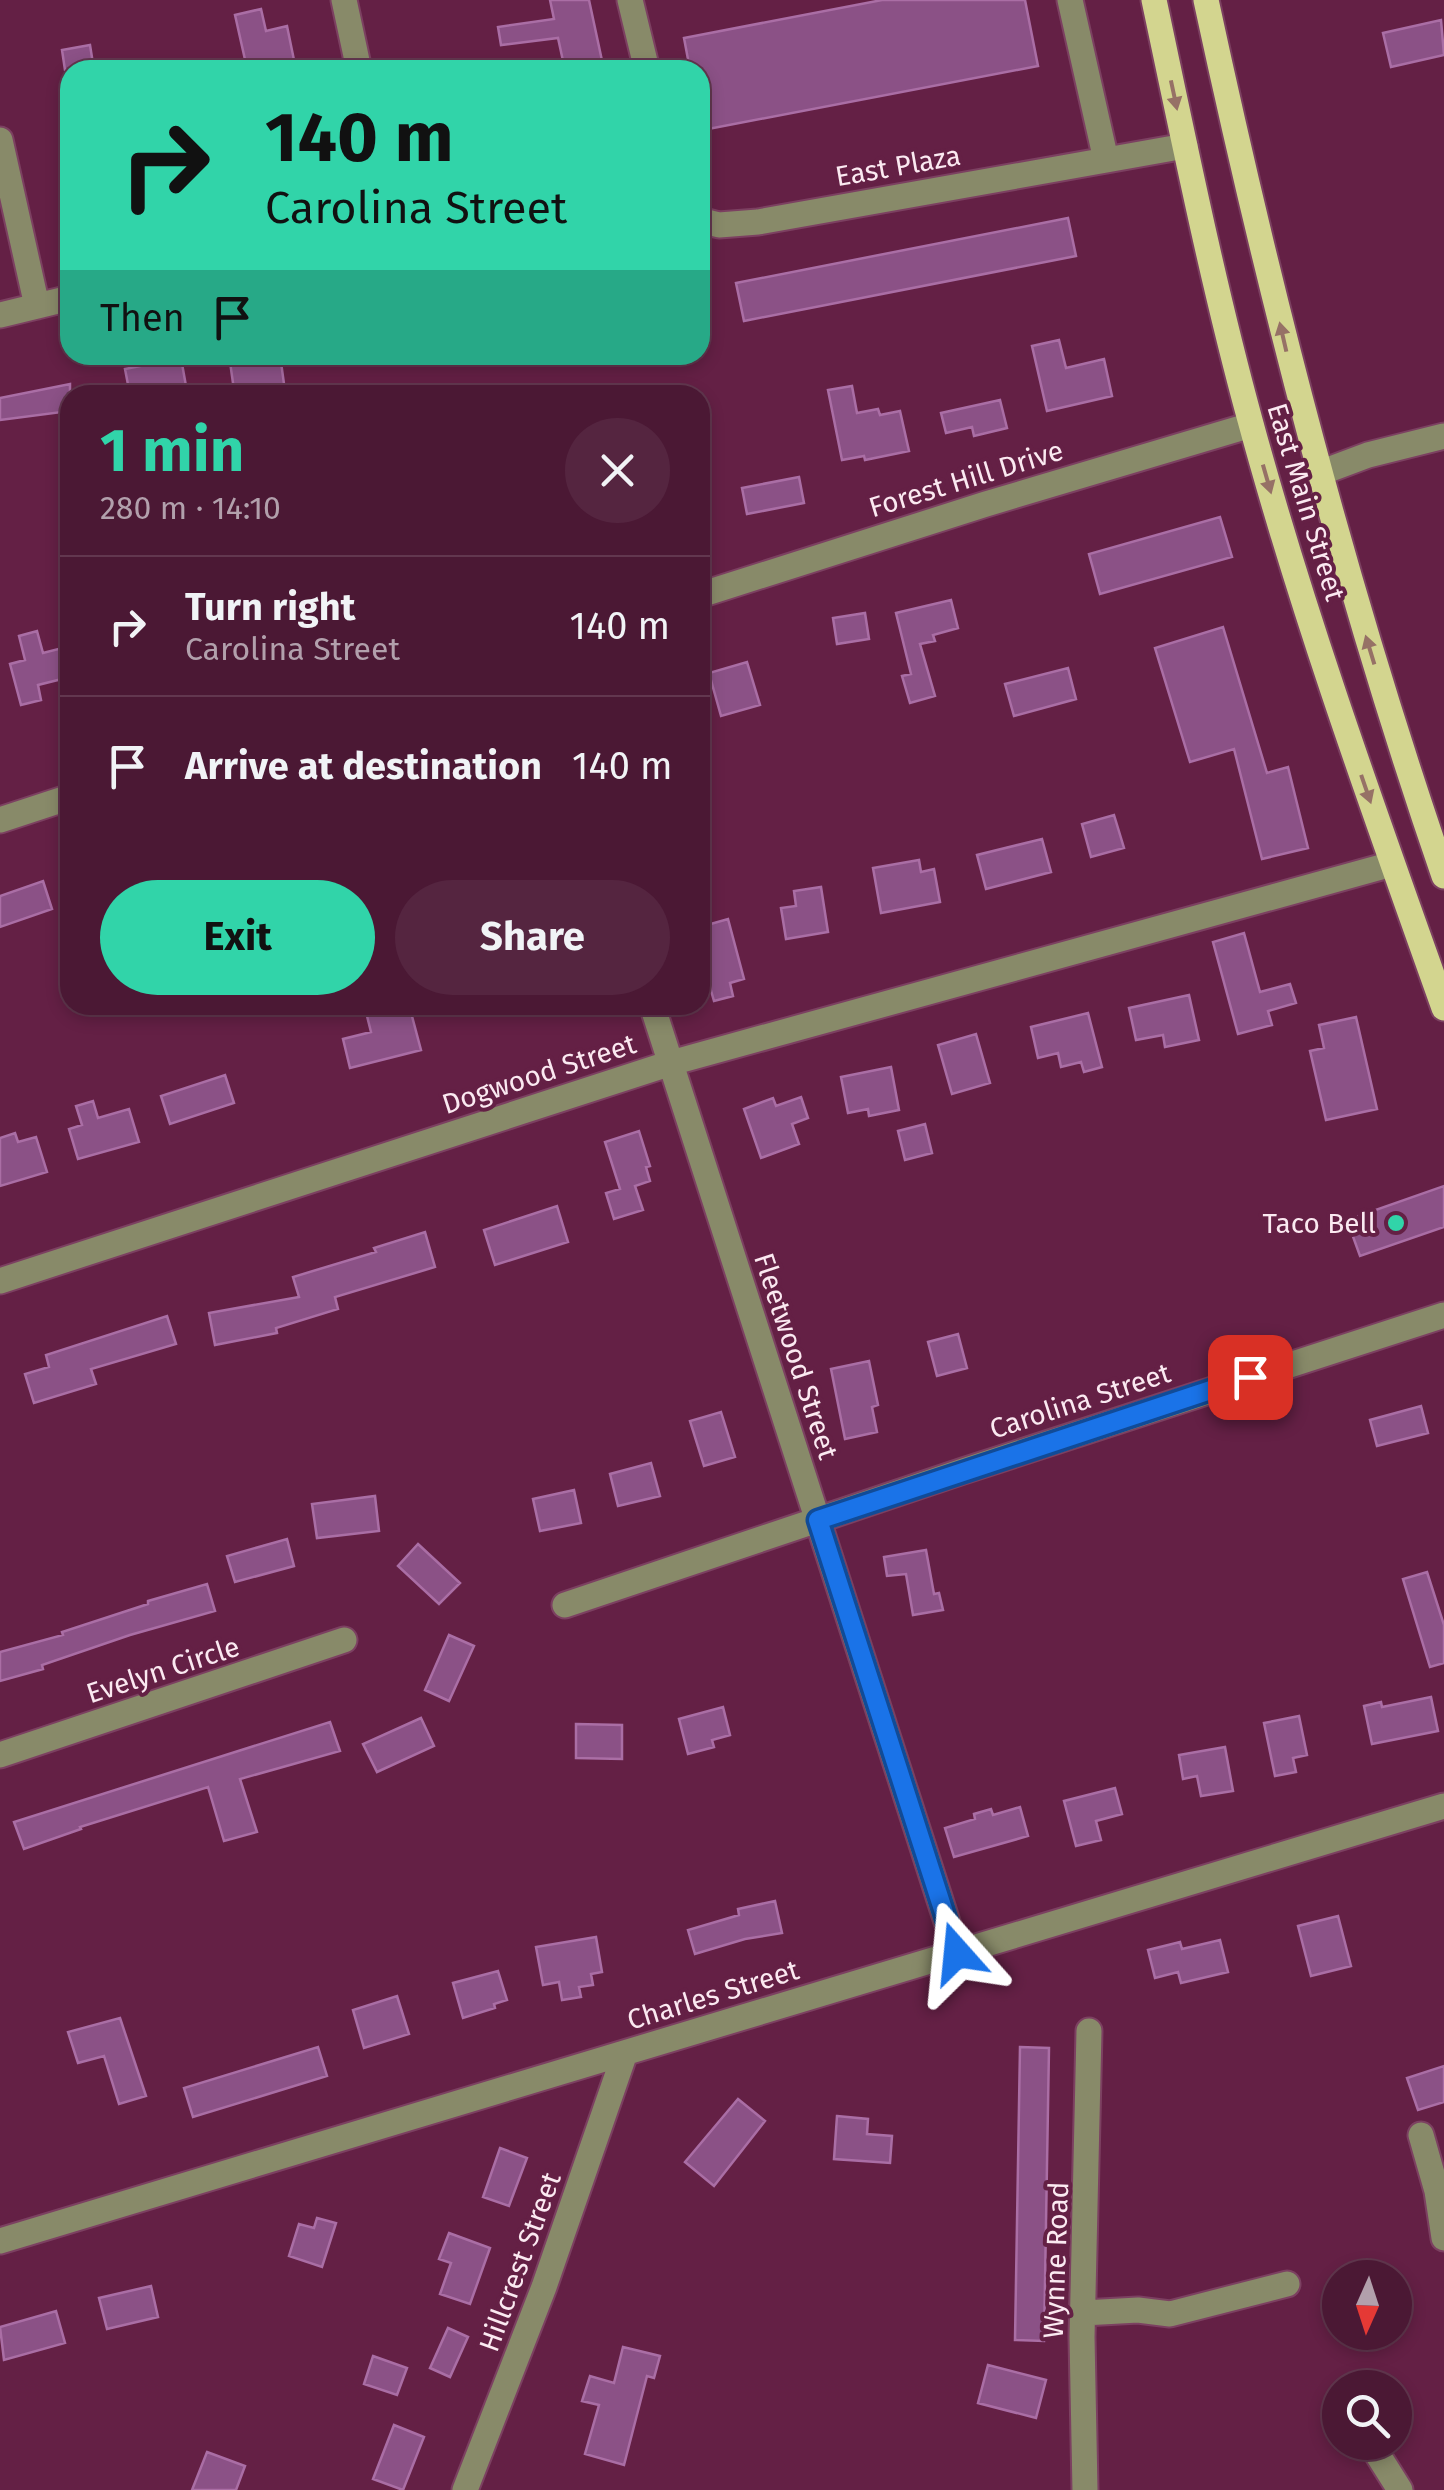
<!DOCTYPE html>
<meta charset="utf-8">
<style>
body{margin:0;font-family:"Fira Sans",sans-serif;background:#552540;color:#f1f3f6;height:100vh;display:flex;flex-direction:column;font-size:38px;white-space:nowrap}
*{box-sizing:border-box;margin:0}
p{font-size:32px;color:#b2a0ac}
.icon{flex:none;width:55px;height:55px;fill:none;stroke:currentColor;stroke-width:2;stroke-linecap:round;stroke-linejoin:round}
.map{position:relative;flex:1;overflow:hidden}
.sheet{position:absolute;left:60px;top:385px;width:650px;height:630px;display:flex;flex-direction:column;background:#4b1834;border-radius:30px;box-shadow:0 5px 15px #0003,0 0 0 2px #62374f}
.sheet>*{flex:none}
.hud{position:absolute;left:60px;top:60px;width:650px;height:305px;border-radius:30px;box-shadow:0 5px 15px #0003,0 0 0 2px #62374f;background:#31d4a9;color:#111;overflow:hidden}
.needle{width:65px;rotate:183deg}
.fabs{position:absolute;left:1322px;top:2260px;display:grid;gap:20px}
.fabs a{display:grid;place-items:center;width:90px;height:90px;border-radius:50%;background:#4b1834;box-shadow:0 5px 15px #0003,0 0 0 2px #62374f;font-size:50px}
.pin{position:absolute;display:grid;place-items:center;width:85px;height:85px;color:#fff;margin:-42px;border-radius:20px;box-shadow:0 5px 15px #0006}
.me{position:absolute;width:110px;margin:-55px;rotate:342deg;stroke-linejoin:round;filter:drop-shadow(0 0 8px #0008)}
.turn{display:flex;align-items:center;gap:35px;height:210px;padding:0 40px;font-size:45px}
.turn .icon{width:130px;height:130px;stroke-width:2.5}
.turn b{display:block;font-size:70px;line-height:85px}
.then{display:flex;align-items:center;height:95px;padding:0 40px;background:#0003;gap:20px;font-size:38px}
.round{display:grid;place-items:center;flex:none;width:105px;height:105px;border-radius:52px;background:#552540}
.overview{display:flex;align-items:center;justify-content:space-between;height:170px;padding:0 40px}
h1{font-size:60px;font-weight:700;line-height:75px;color:#31d4a9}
.button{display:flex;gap:20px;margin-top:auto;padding:20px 40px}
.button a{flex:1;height:115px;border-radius:60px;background:#31d4a9;color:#111;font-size:40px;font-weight:700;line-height:115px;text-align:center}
.button a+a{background:#552540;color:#f1f3f6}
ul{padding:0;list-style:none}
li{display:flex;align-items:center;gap:30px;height:140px;padding:0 40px;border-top:2px solid #62374f}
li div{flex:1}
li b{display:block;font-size:38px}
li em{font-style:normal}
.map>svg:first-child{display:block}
</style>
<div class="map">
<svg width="1444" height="2490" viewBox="0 0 1444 2490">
<rect width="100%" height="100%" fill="#642045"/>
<path fill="#8b5186" stroke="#aa6ea5" stroke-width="2.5" d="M 550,0 L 589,0 L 604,70 L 565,70 L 558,38 L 501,45 L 498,27 L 554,19 Z
M 882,0 L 1025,0 L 1038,66 L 703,130 L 700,70 L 690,70 L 684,38 Z
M 261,9 L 266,31 L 287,26 L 294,60 L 265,66 L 264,60 L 246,64 L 235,15 Z
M 1441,20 L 1444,55 L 1391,67 L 1383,33 Z
M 90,45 L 94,70 L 65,70 L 62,50 Z
M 1068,218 L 1076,256 L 744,321 L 736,283 Z
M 1059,340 L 1066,368 L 1104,359 L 1112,396 L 1047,411 L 1032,346 Z
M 229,355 L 256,355 L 257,358 L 280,355 L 284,384 L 234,390 Z
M 181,358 L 186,386 L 130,395 L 125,369 Z
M 70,384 L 70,411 L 0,420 L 0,398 Z
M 852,386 L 857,413 L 878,409 L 880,415 L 900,411 L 909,451 L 865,460 L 864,456 L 842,460 L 828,390 Z
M 1000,400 L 1007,428 L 974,436 L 972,427 L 946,433 L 941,413 Z
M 799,477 L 804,503 L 747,514 L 742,488 Z
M 1220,517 L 1232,557 L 1100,594 L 1089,554 Z
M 951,600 L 958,628 L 933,635 L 935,641 L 920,644 L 935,696 L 910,703 L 902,676 L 911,674 L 896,613 Z
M 865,613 L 869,639 L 837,644 L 833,618 Z
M 1223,627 L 1267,773 L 1288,767 L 1308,848 L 1262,859 L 1234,749 L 1190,762 L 1155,648 Z
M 37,631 L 43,653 L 70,646 L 70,677 L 38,685 L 41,700 L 21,705 L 10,664 L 25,660 L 19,636 Z
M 747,662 L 760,705 L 721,716 L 709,673 Z
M 1068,668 L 1076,699 L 1014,716 L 1005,684 Z
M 1114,815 L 1124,848 L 1091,857 L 1082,824 Z
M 1042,839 L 1051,872 L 986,889 L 977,855 Z
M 919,860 L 921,872 L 934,869 L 940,902 L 881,913 L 873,868 Z
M 43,881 L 52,909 L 0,927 L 0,896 Z
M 821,887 L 828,932 L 786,939 L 781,908 L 796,906 L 794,891 Z
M 728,919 L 744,979 L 730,983 L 733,996 L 714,1001 L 706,973 L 700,974 L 700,927 Z
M 1244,933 L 1260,992 L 1290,984 L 1296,1003 L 1268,1011 L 1272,1025 L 1238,1034 L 1213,942 Z
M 1189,995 L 1199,1040 L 1165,1047 L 1163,1035 L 1136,1040 L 1129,1008 Z
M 384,1005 L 409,1005 L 421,1050 L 350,1068 L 343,1039 L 371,1032 L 367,1016 L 386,1012 Z
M 1088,1013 L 1102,1067 L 1084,1072 L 1081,1062 L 1061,1067 L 1058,1053 L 1038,1058 L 1031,1027 Z
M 1356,1017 L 1377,1109 L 1326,1120 L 1310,1051 L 1324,1048 L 1319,1025 Z
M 976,1034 L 990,1083 L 952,1094 L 938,1045 Z
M 891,1067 L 899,1110 L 869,1116 L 868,1109 L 848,1113 L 841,1077 Z
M 225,1075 L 234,1103 L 170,1124 L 161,1096 Z
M 801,1097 L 808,1118 L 792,1124 L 799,1144 L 761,1158 L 744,1109 L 773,1098 L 776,1106 Z
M 93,1101 L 98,1118 L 129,1109 L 139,1142 L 78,1159 L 69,1129 L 82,1125 L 76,1106 Z
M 925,1124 L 932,1153 L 905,1160 L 898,1131 Z
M 639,1131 L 650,1166 L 646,1167 L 650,1181 L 635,1186 L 643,1210 L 614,1219 L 606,1193 L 620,1189 L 605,1142 Z
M 15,1133 L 18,1142 L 36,1137 L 47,1172 L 0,1186 L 0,1138 Z
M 1444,1186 L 1444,1227 L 1360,1256 L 1347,1220 Z
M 557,1206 L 568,1242 L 495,1265 L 484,1230 Z
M 425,1232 L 435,1267 L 335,1297 L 338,1309 L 276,1328 L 277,1333 L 215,1345 L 209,1313 L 299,1297 L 293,1277 L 376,1252 L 374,1248 Z
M 167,1316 L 176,1344 L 91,1369 L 96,1384 L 34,1403 L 25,1374 L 49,1367 L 46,1355 Z
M 958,1334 L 967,1368 L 937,1376 L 928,1342 Z
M 869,1361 L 878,1405 L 872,1407 L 877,1432 L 845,1439 L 831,1369 Z
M 1421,1406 L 1428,1433 L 1377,1446 L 1370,1420 Z
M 721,1412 L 735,1457 L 704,1466 L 690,1421 Z
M 651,1463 L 660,1496 L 618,1506 L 610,1474 Z
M 574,1490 L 581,1523 L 540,1531 L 533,1499 Z
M 375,1496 L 379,1531 L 317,1538 L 312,1504 Z
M 287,1539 L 294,1566 L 235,1582 L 227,1556 Z
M 418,1544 L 460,1583 L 439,1604 L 398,1566 Z
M 926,1550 L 934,1594 L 939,1593 L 943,1610 L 913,1615 L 906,1574 L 887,1576 L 884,1557 Z
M 1427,1572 L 1444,1625 L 1444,1663 L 1430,1667 L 1403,1579 Z
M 207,1584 L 215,1611 L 130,1635 L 42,1665 L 43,1669 L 0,1681 L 0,1652 L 63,1635 L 62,1632 L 148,1604 L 148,1601 Z
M 449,1635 L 474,1646 L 449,1701 L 425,1690 Z
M 1431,1697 L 1438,1731 L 1372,1744 L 1364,1706 L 1381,1702 L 1382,1707 Z
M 723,1707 L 730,1735 L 712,1740 L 714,1747 L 688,1754 L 679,1719 Z
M 1299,1716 L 1307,1755 L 1293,1758 L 1296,1772 L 1275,1776 L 1264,1723 Z
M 421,1718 L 434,1746 L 377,1772 L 363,1744 Z
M 330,1722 L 340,1751 L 240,1779 L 257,1832 L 224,1841 L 208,1787 L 80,1827 L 81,1829 L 24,1849 L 14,1822 Z
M 576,1724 L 622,1725 L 622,1759 L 576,1758 Z
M 1225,1747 L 1233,1791 L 1201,1796 L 1197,1776 L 1183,1779 L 1179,1755 Z
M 1115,1788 L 1122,1814 L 1096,1821 L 1101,1840 L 1076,1846 L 1064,1801 Z
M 1020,1807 L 1028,1836 L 954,1857 L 945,1828 L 975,1819 L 974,1814 L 991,1809 L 993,1815 Z
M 775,1901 L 782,1933 L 745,1939 L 695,1954 L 688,1930 L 739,1915 L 738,1909 Z
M 1338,1916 L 1351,1966 L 1311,1976 L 1298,1926 Z
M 596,1937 L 602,1972 L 591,1974 L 593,1985 L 579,1987 L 581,1997 L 562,2000 L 559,1982 L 543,1985 L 536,1947 Z
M 1220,1940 L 1228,1972 L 1181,1983 L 1178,1972 L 1155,1978 L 1148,1950 L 1180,1942 L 1182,1949 Z
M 498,1971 L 507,2000 L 494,2004 L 495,2008 L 463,2018 L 453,1983 Z
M 397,1996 L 409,2034 L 364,2048 L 353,2010 Z
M 120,2018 L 146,2096 L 119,2104 L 104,2056 L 78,2063 L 68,2032 Z
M 318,2047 L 327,2076 L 193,2117 L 184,2088 Z
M 1020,2047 L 1049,2048 L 1044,2341 L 1015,2340 Z
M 1444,2066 L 1444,2102 L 1418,2110 L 1407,2078 Z
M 738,2099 L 765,2121 L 714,2186 L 685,2162 Z
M 837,2116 L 868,2119 L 867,2134 L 892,2136 L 890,2163 L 834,2159 Z
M 500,2148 L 527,2158 L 509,2206 L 483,2197 Z
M 317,2218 L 336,2223 L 322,2267 L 289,2256 L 299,2224 L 314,2228 Z
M 449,2233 L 490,2248 L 470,2304 L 440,2294 L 451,2263 L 439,2259 Z
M 151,2286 L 158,2317 L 107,2329 L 99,2298 Z
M 56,2311 L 65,2343 L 4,2360 L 0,2327 Z
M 448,2328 L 468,2337 L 450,2377 L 430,2368 Z
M 623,2347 L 660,2356 L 654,2378 L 647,2376 L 624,2465 L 585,2454 L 599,2405 L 582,2401 L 590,2376 L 614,2383 Z
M 373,2356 L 407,2368 L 397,2395 L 364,2384 Z
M 988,2365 L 1046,2380 L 1036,2418 L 978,2403 Z
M 394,2425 L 424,2437 L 403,2490 L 373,2479 Z
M 207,2452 L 245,2466 L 236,2490 L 192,2490 Z"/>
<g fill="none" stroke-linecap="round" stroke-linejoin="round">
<g stroke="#7c4061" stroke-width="29">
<path id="minor" d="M 344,0 L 359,70
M 630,0 L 647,70
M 1070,0 L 1106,160
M 0,140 L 37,306
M 700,220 L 719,225 L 758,222 L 1185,146
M 0,315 L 70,298
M 1320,473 L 1368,455 L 1444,436
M 700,595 L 986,504 L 1251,425
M 0,820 L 70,797
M 652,1005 L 957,1953
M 0,1281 L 671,1063 L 1392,864
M 565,1605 L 963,1471 L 1444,1315
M 0,1755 L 344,1640
M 1421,2135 L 1437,2191 L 1444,2238
M 0,2241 L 1444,1806
M 1083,2313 L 1138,2310 L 1170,2314 L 1287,2284
M 1378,2455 L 1400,2490
M 465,2490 L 544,2287 L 625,2053
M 1085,2490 L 1082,2337 L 1089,2031"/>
</g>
<g stroke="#7c4061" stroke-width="29">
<path id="major" d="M 1154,0 C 1184,141 1212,281 1250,420 C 1304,619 1375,814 1444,1008
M 1206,0 C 1270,297 1345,589 1444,876"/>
</g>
<use href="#minor" stroke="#888a69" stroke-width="25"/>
<use href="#major" stroke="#d3d58f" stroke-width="25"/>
</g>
<defs><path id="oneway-solid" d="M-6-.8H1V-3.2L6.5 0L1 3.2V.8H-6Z" transform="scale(2.5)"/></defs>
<g fill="#967166">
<use href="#oneway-solid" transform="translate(1174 95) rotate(78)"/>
<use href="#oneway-solid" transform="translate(1283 337) rotate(-103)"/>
<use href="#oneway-solid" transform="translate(1267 479) rotate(74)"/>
<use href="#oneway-solid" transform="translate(1370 650) rotate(-107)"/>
<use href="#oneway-solid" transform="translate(1366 789) rotate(71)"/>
</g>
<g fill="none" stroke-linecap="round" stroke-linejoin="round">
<g stroke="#114b97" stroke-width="25">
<path id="route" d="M 957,1953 L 818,1520 L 1250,1377"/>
</g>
<use href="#route" stroke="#1a73e8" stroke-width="18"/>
</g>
<circle fill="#31d4a9" stroke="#642045" stroke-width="4" cx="1396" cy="1223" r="10"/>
<g text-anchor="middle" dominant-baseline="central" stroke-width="8" stroke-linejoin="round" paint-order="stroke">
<g font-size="28" fill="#fbe9f1" stroke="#642045">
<text transform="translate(898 166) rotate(-10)">East Plaza</text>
<text transform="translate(966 479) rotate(-17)">Forest Hill Drive</text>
<text transform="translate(1306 502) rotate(73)">East Main Street</text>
<text transform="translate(539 1074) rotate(-18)">Dogwood Street</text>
<text transform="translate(796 1356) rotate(72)">Fleetwood Street</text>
<text transform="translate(1080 1401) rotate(-18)">Carolina Street</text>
<text transform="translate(163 1670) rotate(-18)">Evelyn Circle</text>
<text transform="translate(713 1995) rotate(-17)">Charles Street</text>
<text transform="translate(1056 2260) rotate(-88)">Wynne Road</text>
<text transform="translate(520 2262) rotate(-70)">Hillcrest Street</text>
</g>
<g font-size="28" fill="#fbe9f1" stroke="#642045" text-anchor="end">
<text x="1376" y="1223">Taco Bell</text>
</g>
</g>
</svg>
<div class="fabs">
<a><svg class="needle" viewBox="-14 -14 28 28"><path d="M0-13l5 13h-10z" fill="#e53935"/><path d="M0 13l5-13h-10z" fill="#b2a0ac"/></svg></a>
<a><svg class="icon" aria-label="search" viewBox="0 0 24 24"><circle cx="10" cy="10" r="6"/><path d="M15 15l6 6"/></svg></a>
</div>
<div class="pin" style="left:1250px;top:1377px;background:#d93025"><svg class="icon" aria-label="arrive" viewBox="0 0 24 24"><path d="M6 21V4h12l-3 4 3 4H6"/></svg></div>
<svg class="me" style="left:957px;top:1953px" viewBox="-20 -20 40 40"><path d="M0-17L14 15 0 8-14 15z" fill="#1a73e8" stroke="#fff" stroke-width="4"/></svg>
<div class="hud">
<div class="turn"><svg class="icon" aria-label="right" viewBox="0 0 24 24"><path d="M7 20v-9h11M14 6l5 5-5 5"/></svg><div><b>140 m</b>Carolina Street</div></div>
<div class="then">Then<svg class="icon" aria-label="arrive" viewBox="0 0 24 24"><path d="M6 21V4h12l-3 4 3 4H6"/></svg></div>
</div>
<section class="sheet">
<div class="overview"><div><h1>1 min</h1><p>280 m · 14:10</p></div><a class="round"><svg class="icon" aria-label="close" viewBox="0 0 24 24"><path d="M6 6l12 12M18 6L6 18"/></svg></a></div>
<ul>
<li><svg class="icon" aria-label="right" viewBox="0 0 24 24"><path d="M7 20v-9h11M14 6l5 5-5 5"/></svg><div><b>Turn right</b><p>Carolina Street</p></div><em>140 m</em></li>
<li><svg class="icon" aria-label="arrive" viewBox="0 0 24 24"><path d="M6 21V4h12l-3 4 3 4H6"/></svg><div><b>Arrive at destination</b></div><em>140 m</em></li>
</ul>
<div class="button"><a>Exit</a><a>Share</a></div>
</section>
</div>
